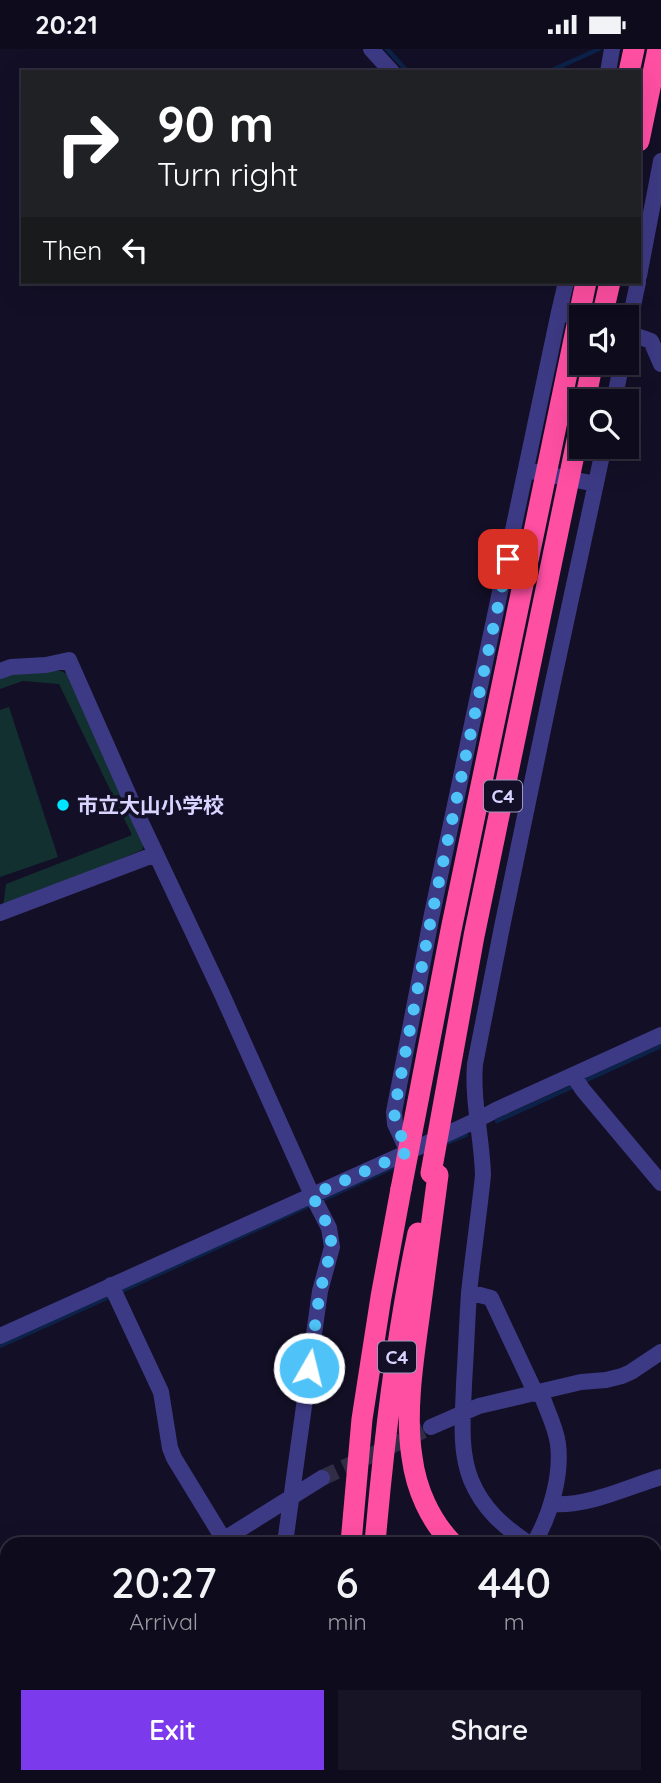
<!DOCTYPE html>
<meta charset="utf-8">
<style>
body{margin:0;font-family:Quicksand,"Noto Sans JP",sans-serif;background:#171425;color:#f1f3f6;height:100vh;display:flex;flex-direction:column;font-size:26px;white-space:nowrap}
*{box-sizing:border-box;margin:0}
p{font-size:23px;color:#9b9ba3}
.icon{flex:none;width:38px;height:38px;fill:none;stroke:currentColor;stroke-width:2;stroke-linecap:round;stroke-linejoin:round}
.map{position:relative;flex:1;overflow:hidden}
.panel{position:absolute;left:0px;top:1488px;width:662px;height:247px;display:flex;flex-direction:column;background:#0e0b1c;border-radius:21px 21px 0 0;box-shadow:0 7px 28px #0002,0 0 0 2px #2e2b3b}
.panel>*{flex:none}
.guide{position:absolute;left:21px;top:21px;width:620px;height:214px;border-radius:0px;box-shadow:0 7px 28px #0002,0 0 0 2px #2e2b3b;background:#202124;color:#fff;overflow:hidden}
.fabs{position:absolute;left:569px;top:256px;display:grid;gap:14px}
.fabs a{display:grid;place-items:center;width:70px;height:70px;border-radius:0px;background:#0e0b1c;box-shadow:0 7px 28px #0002,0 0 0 2px #2e2b3b;font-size:35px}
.pin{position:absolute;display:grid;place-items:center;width:60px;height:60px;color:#fff;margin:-30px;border-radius:14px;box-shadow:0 4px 10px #0006}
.me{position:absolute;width:77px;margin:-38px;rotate:8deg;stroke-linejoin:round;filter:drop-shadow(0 0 5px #0008)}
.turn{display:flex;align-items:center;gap:24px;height:147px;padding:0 21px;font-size:32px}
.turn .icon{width:91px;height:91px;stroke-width:2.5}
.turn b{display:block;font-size:49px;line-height:60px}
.then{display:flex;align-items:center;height:66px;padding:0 21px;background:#0003;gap:14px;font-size:26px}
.eta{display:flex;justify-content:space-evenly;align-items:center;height:119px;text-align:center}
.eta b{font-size:42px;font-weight:600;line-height:49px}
.action{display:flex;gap:14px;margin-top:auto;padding:14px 21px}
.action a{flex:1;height:80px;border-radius:0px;background:#7c3aed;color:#fff;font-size:28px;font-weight:600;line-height:80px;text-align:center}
.action a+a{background:#171425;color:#f1f3f6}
.status{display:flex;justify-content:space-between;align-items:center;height:49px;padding:0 35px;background:#0e0b1c;direction:ltr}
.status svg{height:19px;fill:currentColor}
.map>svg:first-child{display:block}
</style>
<div class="status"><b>20:21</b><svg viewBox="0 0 49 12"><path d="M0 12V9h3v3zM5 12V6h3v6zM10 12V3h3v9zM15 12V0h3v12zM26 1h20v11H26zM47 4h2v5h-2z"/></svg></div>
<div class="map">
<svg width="661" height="1734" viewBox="0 0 661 1734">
<rect width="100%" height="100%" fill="#130f26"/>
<path fill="#12302f" d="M 24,620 L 61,622 L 67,625 L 144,795 L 142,801 L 3,858 L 6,835 L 132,786 L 59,635 L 23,632 L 0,640 L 0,628 Z
M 9,658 L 58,808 L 0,828 L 0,661 Z"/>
<path fill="#0c2248" d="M 439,1727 L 519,1727 L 508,1734 L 438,1734 Z"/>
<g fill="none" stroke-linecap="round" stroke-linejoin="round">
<path stroke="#0c2248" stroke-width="4.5" d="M 387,0 L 408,23
M 548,23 L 599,0
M 582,1033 L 661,997
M 497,1072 L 574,1037
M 444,1095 L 466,1086
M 320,1152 L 398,1116
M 119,1243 L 312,1155
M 0,1297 L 111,1247"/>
<path stroke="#312d47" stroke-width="16" stroke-dasharray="16 8" stroke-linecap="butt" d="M 322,1429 L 431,1378"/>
<path stroke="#3d3a85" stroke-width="16" d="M 371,0 L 392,23
M 608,23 L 612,0
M 639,227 L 661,112
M 566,233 L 559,263 L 569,266
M 626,283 L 651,292 L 661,315
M 626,290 L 638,233
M 614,352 L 622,313
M 536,423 L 596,435
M 0,622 L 11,618 L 46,616 L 69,611 L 138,767 L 221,943 L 312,1146 L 329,1179 L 332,1198 L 320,1242 L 285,1494
M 0,864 L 156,805
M 573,1026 L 583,1041 L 661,1134
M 408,1103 L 395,1075 L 394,1063 L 432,865 L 559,263
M 111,1236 L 161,1343 L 170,1399 L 174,1409 L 224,1491
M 469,1243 L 491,1249 L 536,1345
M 0,1287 L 408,1103 L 477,1071 L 496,1061 L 661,986
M 431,1378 L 479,1357 L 581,1333 L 606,1331 L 622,1327 L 631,1323 L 661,1303
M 552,1455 C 587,1458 628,1438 661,1428
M 218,1494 L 322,1429
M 528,1494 C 503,1477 483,1460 471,1431 C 459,1401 463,1368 464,1335 C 466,1305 467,1274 469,1244 C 473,1205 479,1166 483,1126 C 482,1089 472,1052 475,1015 L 502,878 L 550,647 L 604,397
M 534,1494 C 550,1467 562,1427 558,1395 C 556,1378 546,1360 541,1344
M 0,1520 L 6,1533
M 0,1686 L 7,1695
M 33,1727 L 38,1734
M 230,1734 L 234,1727
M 619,1734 L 622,1727"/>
<path stroke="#ff4fa3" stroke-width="21" d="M 629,23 L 634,0
M 639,92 L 658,0
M 602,268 L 610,233
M 585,352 L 593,313
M 438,1126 C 432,1174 425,1221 419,1269 C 413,1312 405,1365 412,1408 C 416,1440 430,1471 452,1494
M 351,1494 L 362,1370 L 381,1248 L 401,1140
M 375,1494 C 384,1391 396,1286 418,1184
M 293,1734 L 296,1727
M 341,1734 L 341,1727
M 374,1734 L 375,1727
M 559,1734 L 564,1727"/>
<path stroke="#ff4fa3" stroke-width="21" d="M 431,1124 L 474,887 L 581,372
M 401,1140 L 451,881 L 586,233"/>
</g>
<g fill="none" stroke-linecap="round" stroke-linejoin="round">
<path stroke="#4fc3f7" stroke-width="12" stroke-dasharray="0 21.6" d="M 309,1319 L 320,1242 L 332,1198 L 329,1179 L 312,1146 L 408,1103 L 396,1075 L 394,1063 L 432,865 L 508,510"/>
</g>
<circle fill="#00e5ff" stroke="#130f26" stroke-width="2.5" cx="63" cy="756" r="7"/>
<g text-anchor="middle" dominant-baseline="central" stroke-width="7" stroke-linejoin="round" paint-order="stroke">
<g fill="#130f26" stroke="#9e99be" stroke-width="2">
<rect x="484" y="731.5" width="38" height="31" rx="5"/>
<rect x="378" y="1292.5" width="38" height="31" rx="5"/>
</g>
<g font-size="19" font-weight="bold" fill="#d9d4ff">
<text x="503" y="747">C4</text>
<text x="397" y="1308">C4</text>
</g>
<g font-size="21" font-weight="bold" fill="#d9d4ff" stroke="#130f26" text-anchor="start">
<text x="77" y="756">市立大山小学校</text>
</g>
</g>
</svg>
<div class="fabs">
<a><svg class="icon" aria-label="sound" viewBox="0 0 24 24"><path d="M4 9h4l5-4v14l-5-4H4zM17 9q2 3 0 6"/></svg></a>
<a><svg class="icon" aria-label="search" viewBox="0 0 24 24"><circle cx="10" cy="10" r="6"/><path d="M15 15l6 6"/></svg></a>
</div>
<div class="pin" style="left:508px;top:510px;background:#d93025"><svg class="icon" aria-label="arrive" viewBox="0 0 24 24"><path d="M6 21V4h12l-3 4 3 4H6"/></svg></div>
<svg class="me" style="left:309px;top:1319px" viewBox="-20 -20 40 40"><circle r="17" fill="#4fc3f7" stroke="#fff" stroke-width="3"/><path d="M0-11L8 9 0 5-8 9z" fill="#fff"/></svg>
<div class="guide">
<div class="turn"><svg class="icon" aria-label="right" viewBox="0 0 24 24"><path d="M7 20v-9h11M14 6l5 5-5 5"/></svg><div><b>90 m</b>Turn right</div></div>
<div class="then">Then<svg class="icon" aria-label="left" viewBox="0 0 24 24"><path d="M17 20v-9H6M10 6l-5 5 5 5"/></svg></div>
</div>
<section class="panel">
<div class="eta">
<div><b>20:27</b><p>Arrival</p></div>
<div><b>6</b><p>min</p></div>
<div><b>440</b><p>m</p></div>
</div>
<div class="action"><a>Exit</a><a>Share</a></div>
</section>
</div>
